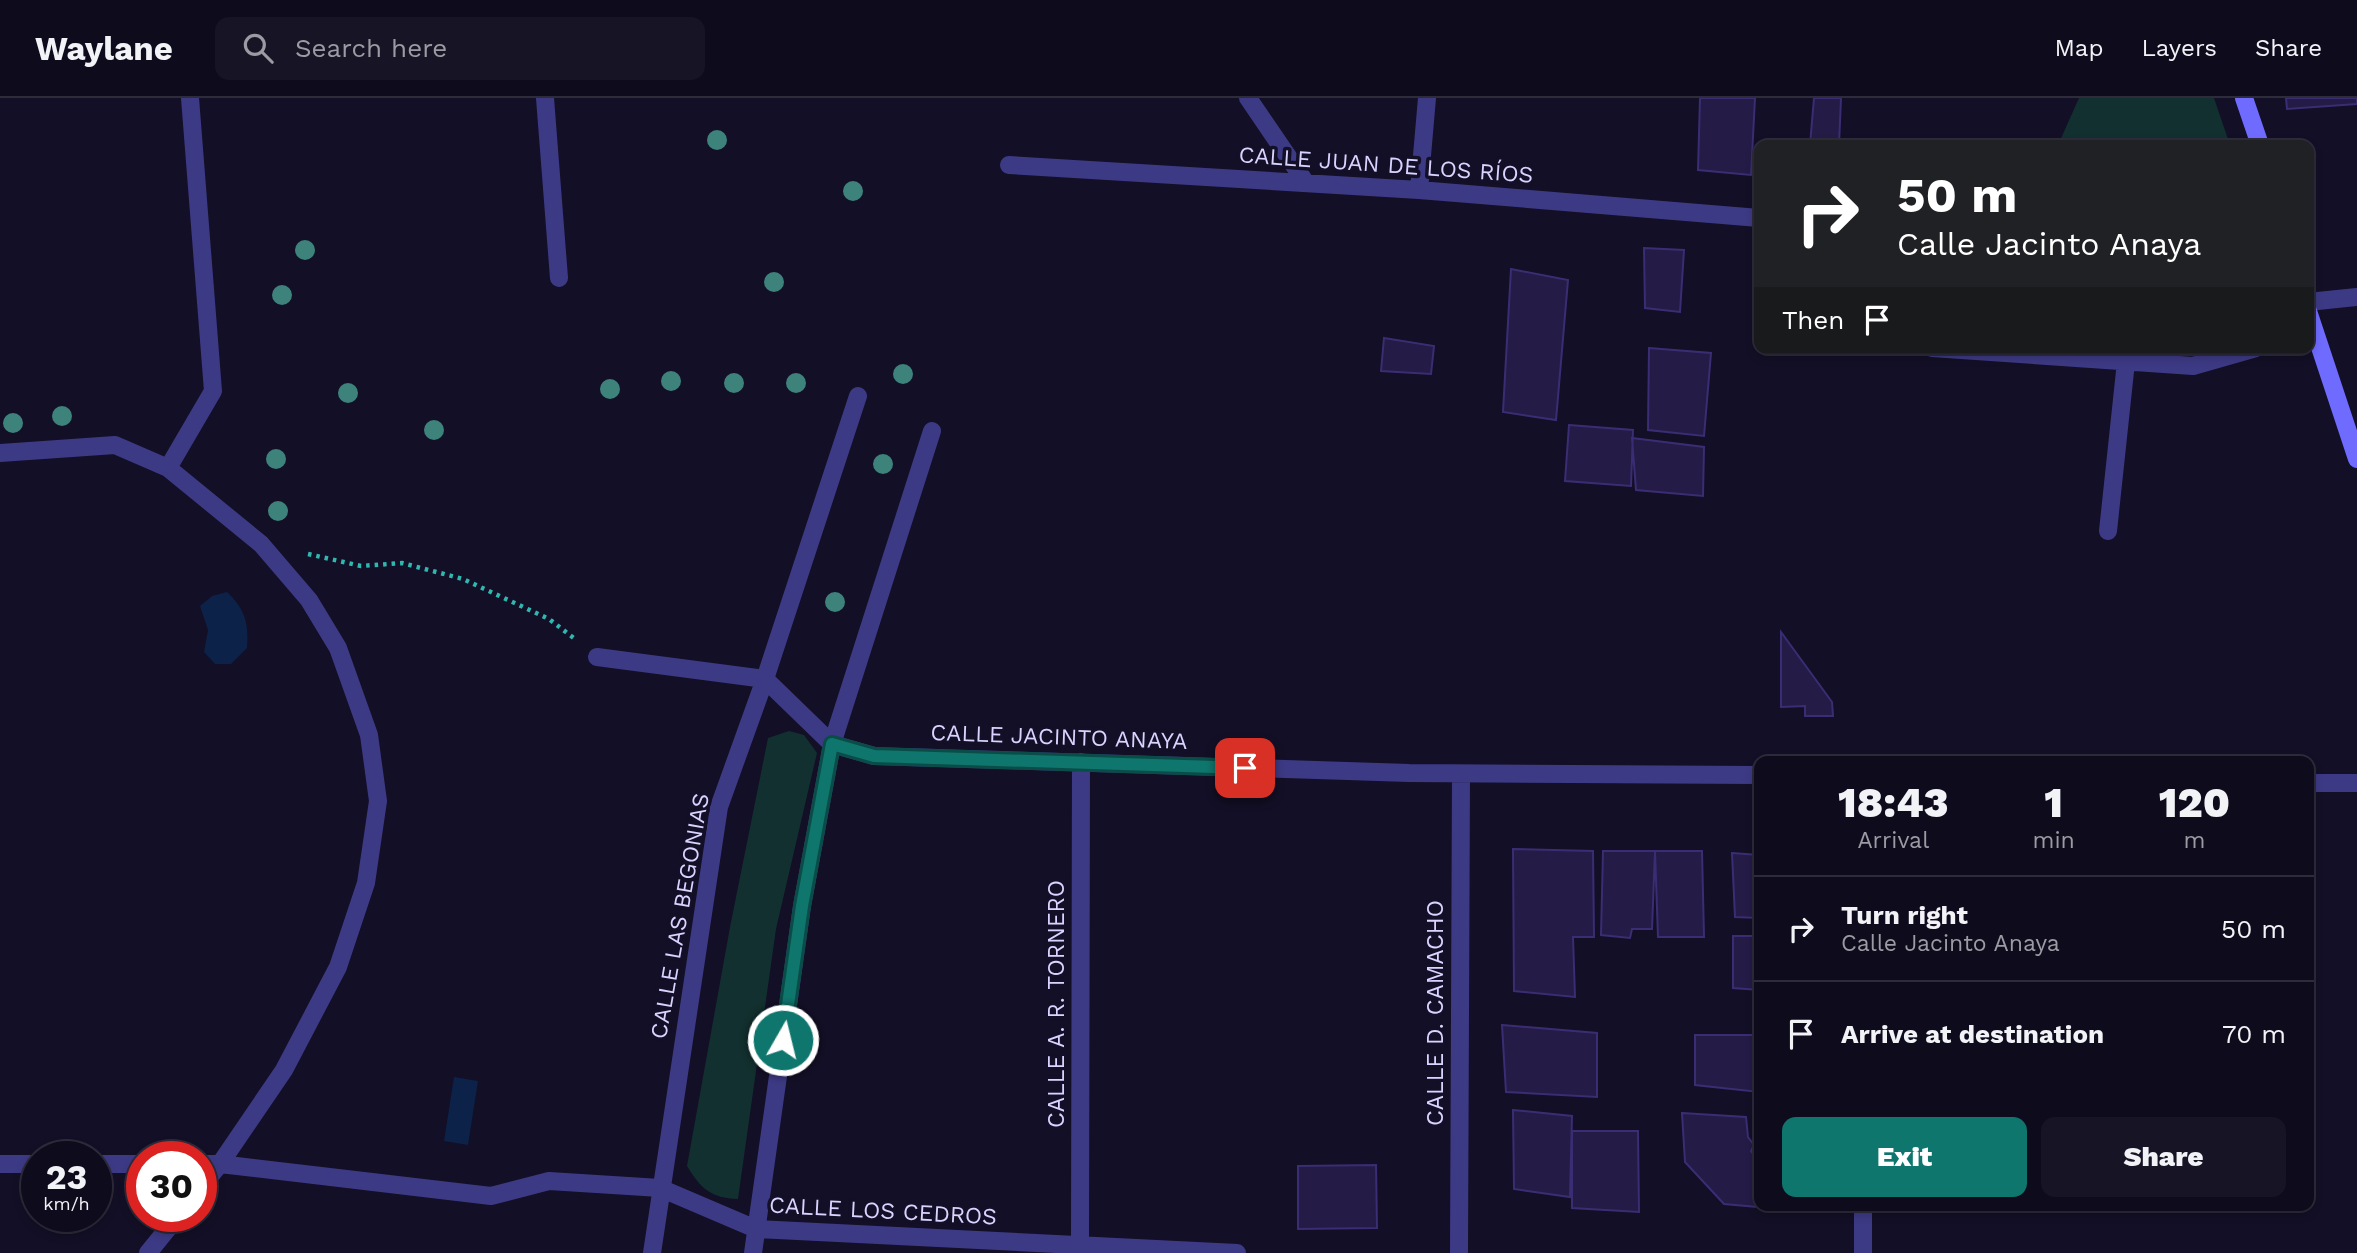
<!DOCTYPE html>
<meta charset="utf-8">
<style>
body{margin:0;font-family:"Work Sans",sans-serif;background:#171425;color:#f1f3f6;height:100vh;display:flex;flex-direction:column;font-size:26px;white-space:nowrap}
*{box-sizing:border-box;margin:0}
p{font-size:23px;color:#9b9ba3}
.icon{flex:none;width:38px;height:38px;fill:none;stroke:currentColor;stroke-width:2;stroke-linecap:round;stroke-linejoin:round}
.map{position:relative;flex:1;overflow:hidden}
.side{position:absolute;left:1754px;top:658px;width:560px;height:455px;display:flex;flex-direction:column;background:#0e0b1c;border-radius:14px;box-shadow:0 4px 10px #0003,0 0 0 2px #2e2b3b}
.side>*{flex:none}
.hud{position:absolute;left:1754px;top:42px;width:560px;height:214px;border-radius:14px;box-shadow:0 4px 10px #0003,0 0 0 2px #2e2b3b;background:#202124;color:#fff;overflow:hidden}
.speed{position:absolute;left:21px;top:1043px;display:flex;gap:14px;font-size:35px;font-weight:700;text-align:center}
.speed>*{display:grid;place-content:center;width:91px;height:91px;border-radius:50%;background:#0e0b1c;box-shadow:0 4px 10px #0003,0 0 0 2px #2e2b3b;line-height:1}
.speed small{font-size:18px;font-weight:400}
.speed .limit{border:10px solid #d22;background:#fff;color:#111}
.pin{position:absolute;display:grid;place-items:center;width:60px;height:60px;color:#fff;margin:-30px;border-radius:14px;box-shadow:0 4px 10px #0006}
.me{position:absolute;width:77px;margin:-38px;rotate:8deg;stroke-linejoin:round;filter:drop-shadow(0 0 5px #0008)}
.turn{display:flex;align-items:center;gap:24px;height:147px;padding:0 28px;font-size:32px}
.turn .icon{width:91px;height:91px;stroke-width:2.5}
.turn b{display:block;font-size:49px;line-height:60px}
.then{display:flex;align-items:center;height:66px;padding:0 28px;background:#0003;gap:14px;font-size:26px}
.eta{display:flex;justify-content:space-evenly;align-items:center;height:119px;text-align:center}
.eta b{font-size:42px;font-weight:800;line-height:49px}
.button{display:flex;gap:14px;margin-top:auto;padding:14px 28px}
.button a{flex:1;height:80px;border-radius:14px;background:#0f766e;color:#fff;font-size:28px;font-weight:800;line-height:80px;text-align:center}
.button a+a{background:#171425;color:#f1f3f6}
ul{padding:0;list-style:none}
li{display:flex;align-items:center;gap:21px;height:105px;padding:0 28px;border-top:2px solid #2e2b3b}
li div{flex:1}
li b{display:block;font-size:26px}
li em{font-style:normal}
header{display:flex;align-items:center;gap:42px;box-sizing:border-box;height:98px;padding:0 35px;background:#0e0b1c;border-bottom:2px solid #2e2b3b}
header strong{font-size:33px}
nav{display:flex;gap:38px;margin-inline-start:auto;font-size:24px}
.search{width:490px;height:63px;background:#171425;display:flex;align-items:center;gap:18px;box-sizing:border-box;padding:0 24px;border-radius:14px;color:#9b9ba3;font-size:26px}
.map>svg:first-child{display:block}
</style>
<header>
<strong>Waylane</strong>
<div class="search"><svg class="icon" aria-label="search" viewBox="0 0 24 24"><circle cx="10" cy="10" r="6"/><path d="M15 15l6 6"/></svg>Search here</div>
<nav><a>Map</a><a>Layers</a><a>Share</a></nav>
</header>
<div class="map">
<svg width="2357" height="1155" viewBox="0 0 2357 1155">
<rect width="100%" height="100%" fill="#130f26"/>
<path fill="#12302f" d="M 2079,0 L 2214,0 L 2230,47 L 2058,47 Z
M 789,633 L 804,637 L 817,655 L 776,831 L 738,1101 C 711,1100 701,1091 687,1068 L 730,829 L 768,640 Z"/>
<path fill="#0c2248" d="M 227,494 C 245,511 249,525 247,550 L 231,566 L 215,566 L 204,554 L 208,532 L 200,508 L 212,498 Z
M 454,979 L 478,983 L 468,1047 L 444,1043 Z"/>
<path fill="#241b47" stroke="#3b2d73" stroke-width="2" d="M 1700,0 L 1755,0 L 1751,77 L 1698,72 Z
M 1814,0 L 1841,0 L 1839,47 L 1810,47 Z
M 2286,0 L 2357,0 L 2357,6 L 2287,11 Z
M 1644,150 L 1684,152 L 1680,214 L 1645,210 Z
M 1511,171 L 1568,182 L 1556,322 L 1503,314 Z
M 1384,240 L 1434,248 L 1431,276 L 1381,273 Z
M 1649,250 L 1711,255 L 1704,338 L 1648,332 Z
M 1569,327 L 1633,332 L 1631,388 L 1565,383 Z
M 1632,340 L 1704,349 L 1703,398 L 1636,392 Z
M 1781,534 L 1832,604 L 1833,618 L 1805,618 L 1805,608 L 1781,609 Z
M 1513,751 L 1593,753 L 1594,839 L 1573,839 L 1575,899 L 1514,893 Z
M 1603,753 L 1655,753 L 1652,831 L 1632,831 L 1630,840 L 1601,837 Z
M 1655,753 L 1702,753 L 1704,839 L 1658,839 Z
M 1732,755 L 1759,757 L 1759,820 L 1735,819 Z
M 1733,838 L 1759,838 L 1759,892 L 1733,890 Z
M 1502,927 L 1597,935 L 1597,999 L 1506,994 Z
M 1695,937 L 1759,937 L 1759,994 L 1695,987 Z
M 1513,1012 L 1572,1018 L 1570,1099 L 1514,1091 Z
M 1682,1015 L 1746,1019 L 1748,1039 L 1754,1047 L 1751,1053 L 1759,1063 L 1759,1108 L 1781,1108 L 1781,1111 L 1724,1106 L 1685,1064 Z
M 1572,1033 L 1638,1033 L 1639,1114 L 1572,1110 Z
M 1376,1067 L 1377,1130 L 1298,1131 L 1298,1068 Z"/>
<g fill="none" stroke-linecap="round" stroke-linejoin="round">
<path stroke="#2fb8b0" stroke-width="4.5" stroke-dasharray="3.5 5" stroke-linecap="butt" d="M 308,456 L 361,468 L 402,465 L 463,481 L 549,521 L 575,541"/>
<path stroke="#3d3a85" stroke-width="18" d="M 1932,250 L 2193,268 L 2256,250
M 2108,433 L 2126,264
M 765,581 L 858,298
M 832,646 L 932,333"/>
<path stroke="#3d3a85" stroke-width="18" d="M 545,0 L 559,180
M 1248,0 L 1306,85
M 1009,67 L 1419,92 L 1759,120
M 1419,92 L 1427,0
M 2308,204 L 2357,199
M 0,355 L 115,347 L 168,370 L 261,446 L 309,502 L 338,550 L 369,637 L 378,703 L 366,785 L 338,869 L 284,972 L 220,1066 L 201,1089
M 168,370 L 213,293 L 190,0
M 597,559 L 765,581 L 832,646 L 874,658 L 1409,675 L 1759,677
M 2308,685 L 2357,685
M 0,1066 L 37,1066
M 96,1066 L 142,1066
M 201,1066 L 220,1066 L 491,1098 L 549,1083 L 660,1090 L 756,1131 L 1237,1155
M 1080,1148 L 1081,664
M 148,1155 L 178,1118
M 652,1155 L 719,709 L 765,581
M 753,1155 L 802,808 L 832,646
M 1459,1155 L 1461,676
M 1863,1155 L 1863,1108"/>
<path stroke="#6f6bff" stroke-width="18" d="M 2244,0 L 2260,47
M 2308,213 L 2357,361"/>
</g>
<g fill="#3d827b">
<circle cx="717" cy="42" r="10"/>
<circle cx="853" cy="93" r="10"/>
<circle cx="305" cy="152" r="10"/>
<circle cx="774" cy="184" r="10"/>
<circle cx="282" cy="197" r="10"/>
<circle cx="903" cy="276" r="10"/>
<circle cx="671" cy="283" r="10"/>
<circle cx="734" cy="285" r="10"/>
<circle cx="796" cy="285" r="10"/>
<circle cx="610" cy="291" r="10"/>
<circle cx="348" cy="295" r="10"/>
<circle cx="62" cy="318" r="10"/>
<circle cx="13" cy="325" r="10"/>
<circle cx="434" cy="332" r="10"/>
<circle cx="276" cy="361" r="10"/>
<circle cx="883" cy="366" r="10"/>
<circle cx="278" cy="413" r="10"/>
<circle cx="835" cy="504" r="10"/>
</g>
<g fill="none" stroke-linecap="round" stroke-linejoin="round">
<g stroke="#0a4d48" stroke-width="18">
<path id="route" d="M 783,942 L 802,808 L 832,646 L 874,658 L 1245,670"/>
</g>
<use href="#route" stroke="#0f766e" stroke-width="12"/>
</g>
<g text-anchor="middle" dominant-baseline="central" stroke-width="7" stroke-linejoin="round" paint-order="stroke">
<g font-size="23" fill="#d9d4ff" stroke="#130f26">
<text transform="translate(1386 67) rotate(4)">CALLE JUAN DE LOS RÍOS</text>
<text transform="translate(1059 639) rotate(2)">CALLE JACINTO ANAYA</text>
<text transform="translate(680 818) rotate(-80)">CALLE LAS BEGONIAS</text>
<text transform="translate(1056 906) rotate(-90)">CALLE A. R. TORNERO</text>
<text transform="translate(1435 915) rotate(-90)">CALLE D. CAMACHO</text>
<text transform="translate(883 1113) rotate(3)">CALLE LOS CEDROS</text>
</g>
</g>
</svg>
<div class="speed"><div>23<small>km/h</small></div><div class="limit">30</div></div>
<div class="pin" style="left:1245px;top:670px;background:#d93025"><svg class="icon" aria-label="arrive" viewBox="0 0 24 24"><path d="M6 21V4h12l-3 4 3 4H6"/></svg></div>
<svg class="me" style="left:783px;top:942px" viewBox="-20 -20 40 40"><circle r="17" fill="#0f766e" stroke="#fff" stroke-width="3"/><path d="M0-11L8 9 0 5-8 9z" fill="#fff"/></svg>
<div class="hud">
<div class="turn"><svg class="icon" aria-label="right" viewBox="0 0 24 24"><path d="M7 20v-9h11M14 6l5 5-5 5"/></svg><div><b>50 m</b>Calle Jacinto Anaya</div></div>
<div class="then">Then<svg class="icon" aria-label="arrive" viewBox="0 0 24 24"><path d="M6 21V4h12l-3 4 3 4H6"/></svg></div>
</div>
<section class="side">
<div class="eta">
<div><b>18:43</b><p>Arrival</p></div>
<div><b>1</b><p>min</p></div>
<div><b>120</b><p>m</p></div>
</div>
<ul>
<li><svg class="icon" aria-label="right" viewBox="0 0 24 24"><path d="M7 20v-9h11M14 6l5 5-5 5"/></svg><div><b>Turn right</b><p>Calle Jacinto Anaya</p></div><em>50 m</em></li>
<li><svg class="icon" aria-label="arrive" viewBox="0 0 24 24"><path d="M6 21V4h12l-3 4 3 4H6"/></svg><div><b>Arrive at destination</b></div><em>70 m</em></li>
</ul>
<div class="button"><a>Exit</a><a>Share</a></div>
</section>
</div>
